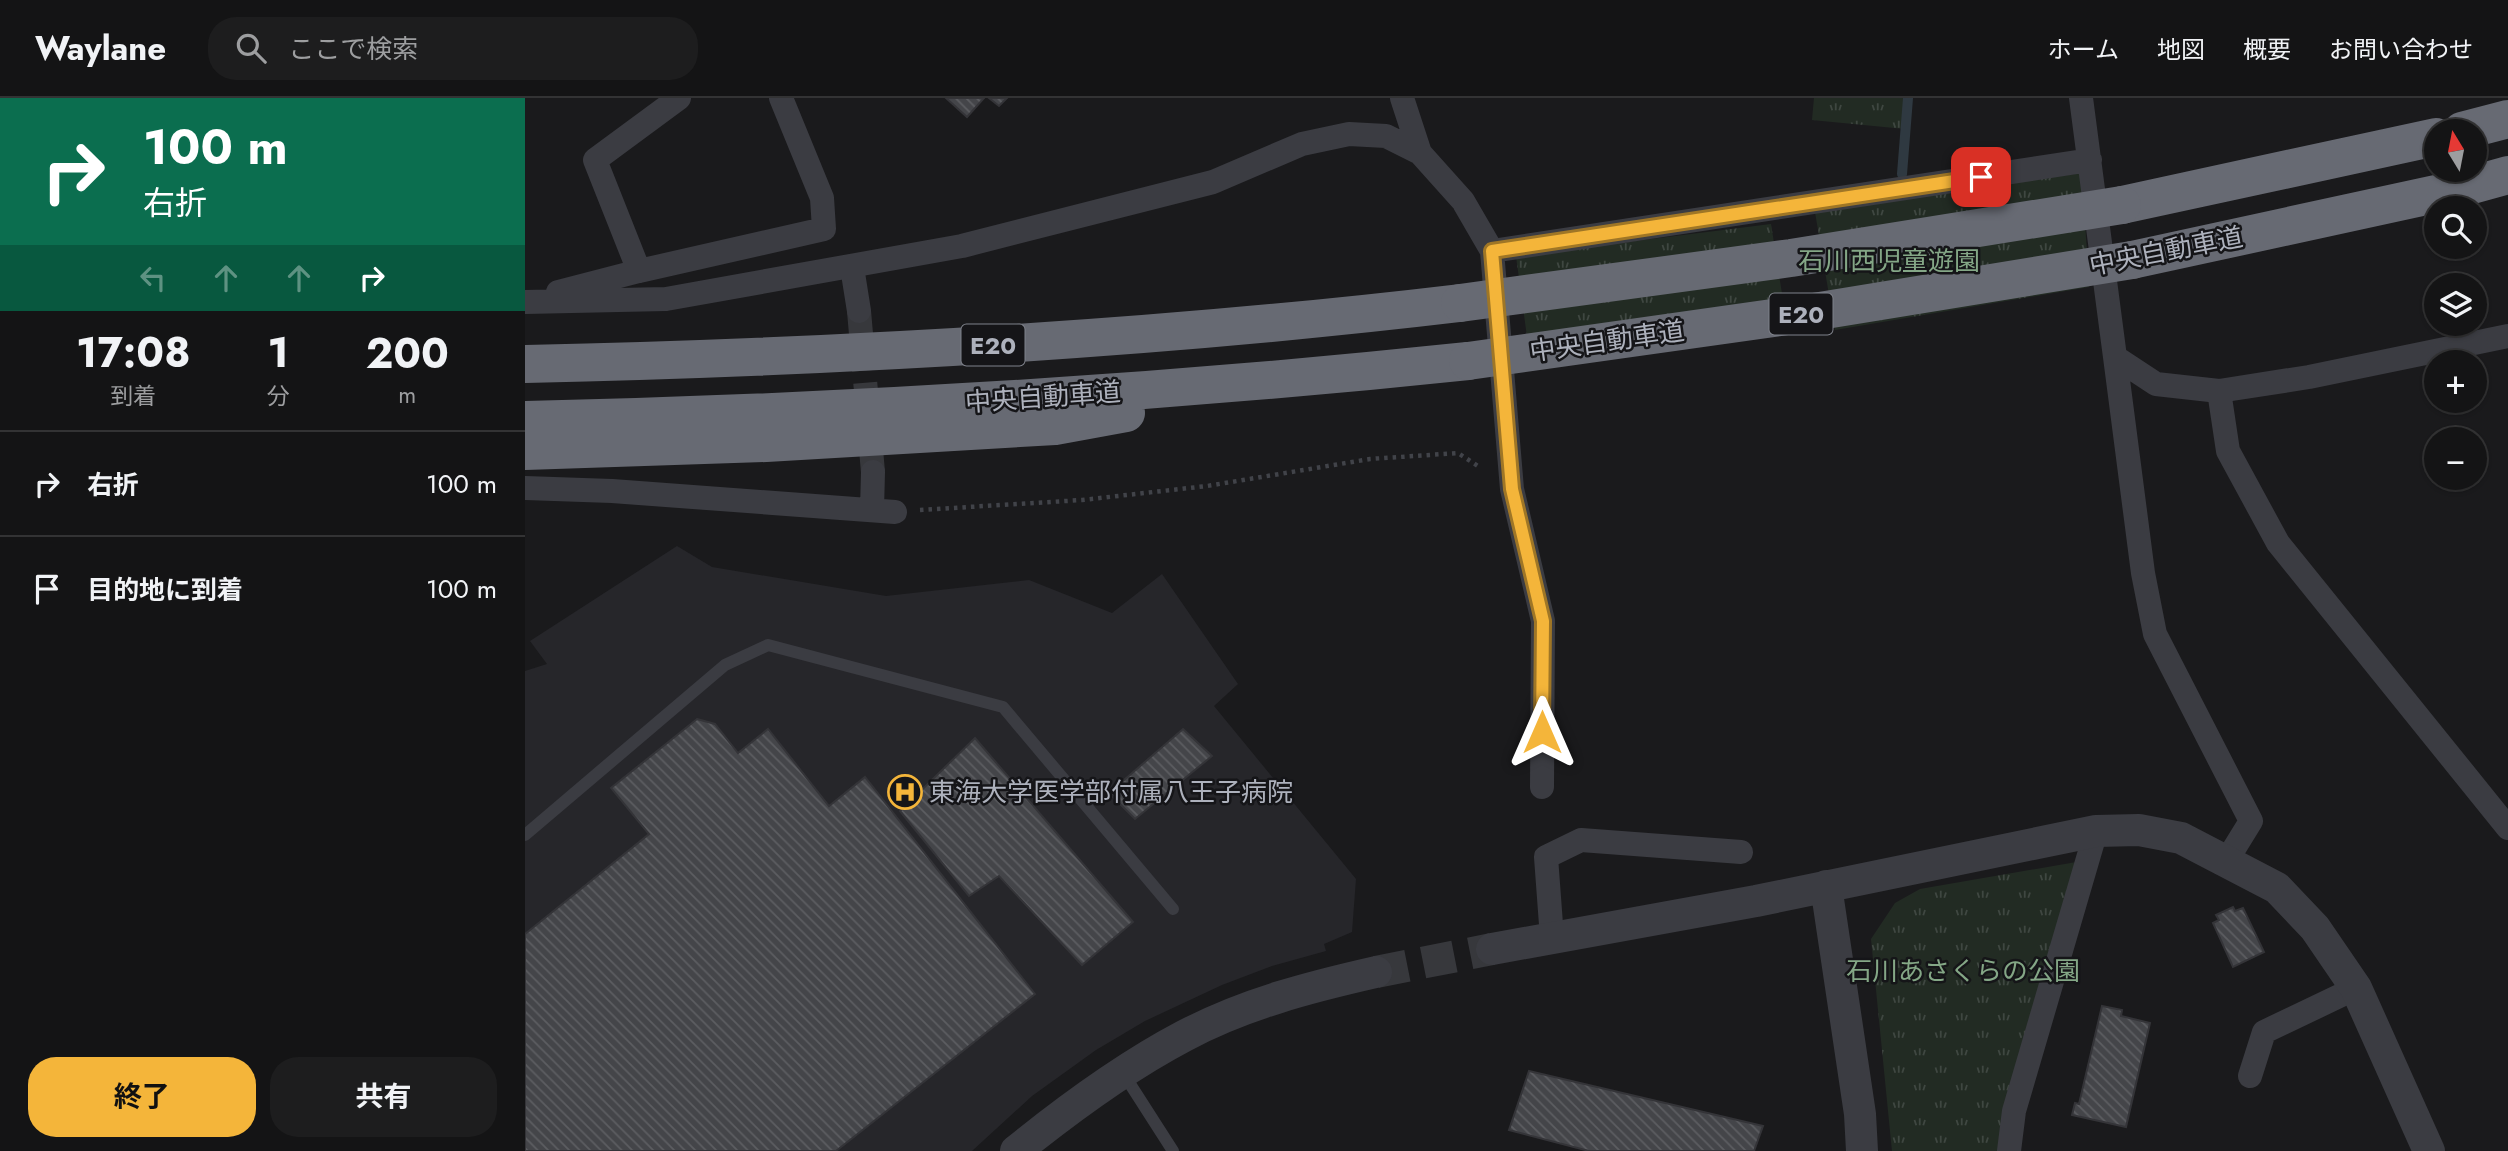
<!DOCTYPE html>
<html lang="ja">
<meta charset="utf-8">
<style>
body{margin:0;font-family:Jost,"Noto Sans JP",sans-serif;background:#1d1d1e;color:#f1f3f6;height:100vh;display:flex;flex-direction:column;font-size:26px;white-space:nowrap}
*{box-sizing:border-box;margin:0}
p{font-size:23px;color:#9d9ea0}
.icon{flex:none;width:38px;height:38px;fill:none;stroke:currentColor;stroke-width:2;stroke-linecap:round;stroke-linejoin:round}
.map{position:relative;flex:1;overflow:hidden}
.side{display:flex;flex-direction:column;background:#141415;width:525px}
.side>*{flex:none}
.banner{background:#0b6e4f;color:#fff;overflow:hidden}
.needle{width:46px;rotate:350deg}
.fabs{position:absolute;left:1899px;top:21px;display:grid;gap:14px}
.fabs a{display:grid;place-items:center;width:63px;height:63px;border-radius:50%;background:#141415;box-shadow:0 2px 5px #0004,0 0 0 2px #333334;font-size:35px}
.pin{position:absolute;display:grid;place-items:center;width:60px;height:60px;color:#fff;margin:-30px;border-radius:14px;box-shadow:0 4px 10px #0006}
.me{position:absolute;width:77px;margin:-38px;rotate:0deg;stroke-linejoin:round;filter:drop-shadow(0 0 5px #0008)}
.turn{display:flex;align-items:center;gap:24px;height:147px;padding:0 28px;font-size:32px}
.turn .icon{width:91px;height:91px;stroke-width:2.5}
.turn b{display:block;font-size:49px;line-height:60px}
.lanes{display:flex;align-items:center;height:66px;padding:0 28px;background:#0003;justify-content:center;gap:35px;direction:ltr}
.lanes .off{opacity:.35}
.eta{display:flex;justify-content:space-evenly;align-items:center;height:119px;text-align:center}
.eta b{font-size:42px;font-weight:700;line-height:49px}
.cta{display:flex;gap:14px;margin-top:auto;padding:14px 28px}
.cta a{flex:1;height:80px;border-radius:28px;background:#f4b53a;color:#111;font-size:28px;font-weight:700;line-height:80px;text-align:center}
.cta a+a{background:#1d1d1e;color:#f1f3f6}
ul{padding:0;list-style:none}
li{display:flex;align-items:center;gap:21px;height:105px;padding:0 28px;border-top:2px solid #333334}
li div{flex:1}
li b{display:block;font-size:26px}
li em{font-style:normal}
header{display:flex;align-items:center;gap:42px;box-sizing:border-box;height:98px;padding:0 35px;background:#141415;border-bottom:2px solid #333334}
header strong{font-size:33px}
nav{display:flex;gap:38px;margin-inline-start:auto;font-size:24px}
.search{width:490px;height:63px;background:#1d1d1e;display:flex;align-items:center;gap:18px;box-sizing:border-box;padding:0 24px;border-radius:28px;color:#9d9ea0;font-size:26px}
main{display:flex;flex:1;min-height:0}
.map>svg:first-child{display:block}
</style>
<header>
<strong>Waylane</strong>
<div class="search"><svg class="icon" aria-label="search" viewBox="0 0 24 24"><circle cx="10" cy="10" r="6"/><path d="M15 15l6 6"/></svg>ここで検索</div>
<nav><a>ホーム</a><a>地図</a><a>概要</a><a>お問い合わせ</a></nav>
</header>
<main>
<section class="side">
<div class="banner">
<div class="turn"><svg class="icon" aria-label="right" viewBox="0 0 24 24"><path d="M7 20v-9h11M14 6l5 5-5 5"/></svg><div><b>100 m</b>右折</div></div>
<div class="lanes"><svg class="icon off" aria-label="left" viewBox="0 0 24 24"><path d="M17 20v-9H6M10 6l-5 5 5 5"/></svg><svg class="icon off" aria-label="ahead" viewBox="0 0 24 24"><path d="M12 20V5M6 11l6-6 6 6"/></svg><svg class="icon off" aria-label="ahead" viewBox="0 0 24 24"><path d="M12 20V5M6 11l6-6 6 6"/></svg><svg class="icon" aria-label="right" viewBox="0 0 24 24"><path d="M7 20v-9h11M14 6l5 5-5 5"/></svg></div>
</div>
<div class="eta">
<div><b>17:08</b><p>到着</p></div>
<div><b>1</b><p>分</p></div>
<div><b>200</b><p>m</p></div>
</div>
<ul>
<li><svg class="icon" aria-label="right" viewBox="0 0 24 24"><path d="M7 20v-9h11M14 6l5 5-5 5"/></svg><div><b>右折</b></div><em>100 m</em></li>
<li><svg class="icon" aria-label="arrive" viewBox="0 0 24 24"><path d="M6 21V4h12l-3 4 3 4H6"/></svg><div><b>目的地に到着</b></div><em>100 m</em></li>
</ul>
<div class="cta"><a>終了</a><a>共有</a></div>
</section>
<div class="map">
<svg width="1983" height="1053" viewBox="0 0 1983 1053">
<defs>
<pattern id="park-tufts" width="24" height="20" patternUnits="userSpaceOnUse" patternTransform="scale(1.75)"><rect width="24" height="20" fill="#222b23"/><path d="M3 7l-1-3M5 7V3M7 7l1-3M15 17l-1-3M17 17v-4M19 17l1-3" fill="none" stroke="#3f4741"/></pattern>
<pattern id="building-back-hatch" width="6" height="6" patternUnits="userSpaceOnUse" patternTransform="scale(1.75)"><rect width="6" height="6" fill="#444549"/><path d="M-1 5l2 2M0 0l6 6M5-1l2 2" fill="none" stroke="#5c5d61"/></pattern>
</defs>
<rect width="100%" height="100%" fill="#1a1a1c"/>
<path fill="#26262a" d="M 152,448 L 187,469 L 361,498 L 504,482 L 587,515 L 637,476 L 713,586 L 689,608 L 831,781 L 827,834 L 799,846 L 801,853 L 747,868 L 697,887 L 620,923 L 571,952 L 507,998 L 447,1053 L 0,1053 L 0,573 L 22,566 L 5,543 Z"/>
<path fill="url(#park-tufts)" d="M 1289,0 L 1383,0 L 1380,31 L 1287,22 Z
M 1557,75 L 1564,189 L 1310,232 L 1290,114 Z
M 1246,126 L 1263,234 L 1006,268 L 991,158 Z
M 1563,762 L 1484,1053 L 1367,1053 L 1346,841 L 1370,805 L 1395,791 Z"/>
<g fill="none" stroke-linecap="round" stroke-linejoin="round">
<path stroke="#2f3941" stroke-width="10" d="M 1377,76 L 1383,0"/>
</g>
<path fill="url(#building-back-hatch)" stroke="#343438" stroke-width="2" d="M 421,0 L 459,0 L 442,19 Z
M 464,0 L 482,0 L 474,8 Z
M 172,621 L 190,626 L 213,655 L 243,631 L 304,708 L 340,679 L 510,896 L 311,1053 L 0,1053 L 0,836 L 124,736 L 86,690 Z
M 658,631 L 687,658 L 610,721 L 584,695 Z
M 450,640 L 608,824 L 557,867 L 474,778 L 444,798 L 375,713 Z
M 1708,809 L 1710,813 L 1718,810 L 1739,854 L 1708,869 L 1688,825 L 1694,822 L 1691,817 Z
M 1577,908 L 1597,912 L 1596,918 L 1625,925 L 1601,1029 L 1547,1017 L 1550,1005 L 1554,1006 Z
M 1004,973 L 1238,1028 L 1229,1053 L 1064,1053 L 984,1032 Z"/>
<g fill="none" stroke-linecap="round" stroke-linejoin="round">
<path stroke="#37383c" stroke-width="24" stroke-dasharray="24 12" stroke-linecap="butt" d="M 334,213 L 348,374"/>
<path stroke="#37383c" stroke-width="32" stroke-dasharray="32 16" stroke-linecap="butt" d="M 851,874 L 967,851"/>
<path stroke="#414349" stroke-width="4.5" stroke-dasharray="3.5 5" stroke-linecap="butt" d="M 395,412 L 557,402 L 682,388 L 845,361 L 933,355 L 956,370"/>
<path stroke="#3b3c42" stroke-width="12" d="M 0,737 L 200,567 L 243,547 L 478,609 L 648,811
M 598,975 L 648,1053"/>
<path stroke="#3b3c42" stroke-width="24" d="M 877,0 L 895,55
M 1556,0 L 1590,259 L 1631,286 L 1694,293 L 1784,279 L 1983,238
M 967,153 L 1565,62
M 327,169 L 334,213
M 114,173 L 70,62 L 154,0
M 33,194 L 114,173 L 299,131 L 297,100 L 256,0
M 0,204 L 141,201 L 437,148 L 688,84 L 777,46 L 824,36 L 861,38 L 895,55 L 938,103 L 967,153 L 987,391 L 1018,523 L 1017,689
M 1590,259 L 1618,475 L 1630,536 L 1726,723 L 1702,762
M 1694,293 L 1703,353 L 1753,445 L 1983,730
M 0,390 L 87,393 L 370,414
M 347,412 L 348,374
M 1027,840 L 1021,759 L 1056,742 L 1216,754
M 1725,978 L 1739,934 L 1831,890
M 1484,1053 L 1489,1013 L 1571,733"/>
<path stroke="#3b3c42" stroke-width="32" d="M 1301,788 L 1335,1016 L 1337,1053
M 967,851 L 1231,803 L 1571,733 L 1614,732 L 1656,740 L 1752,790 L 1790,830 L 1831,890 L 1904,1053
M 491,1053 C 543,1011 600,969 659,938 C 719,906 785,889 851,874"/>
<path stroke="#676a73" stroke-width="38" d="M 1937,33 L 1983,21
M 1597,107 L 1911,39
M 1607,162 L 1929,92 L 1983,77
M 0,266 C 312,259 624,242 935,205
M 0,322 C 315,315 629,296 943,263
M 0,353 L 241,345 L 530,328 L 601,315"/>
<path stroke="#676a73" stroke-width="38" d="M 935,205 L 1266,160 L 1597,107
M 943,263 L 1276,216 L 1607,162"/>
</g>
<g fill="none" stroke-linecap="round" stroke-linejoin="round">
<g stroke="#9f7626" stroke-width="18">
<path id="route" d="M 1017,634 L 1018,523 L 987,391 L 967,153 L 1456,79"/>
</g>
<use href="#route" stroke="#f4b53a" stroke-width="12"/>
</g>
<defs>
<g id="hospital-ring" transform="scale(1.75)"><circle r="9.5" fill="#151518" stroke="#f4b53a" stroke-width="1.5"/><path d="M-5-5h3v3.5h4V-5h3V5h-3V1.5h-4V5h-3Z" fill="#f4b53a"/></g>
</defs>
<g fill-rule="evenodd">
<use href="#hospital-ring" x="380" y="694"/>
</g>
<g text-anchor="middle" dominant-baseline="central" stroke-width="5" stroke-linejoin="round" paint-order="stroke">
<g fill="#151518" stroke="#7f828b" stroke-width="2">
<rect x="1244.5" y="195.5" width="63" height="41" rx="5"/>
<rect x="436.5" y="226.5" width="63" height="41" rx="5"/>
</g>
<g font-size="24" font-weight="bold" fill="#adb1bc">
<text x="1276" y="216">E20</text>
<text x="468" y="247">E20</text>
</g>
<g font-size="26" fill="#adb1bc" stroke="#151518">
<text transform="translate(1641 153) rotate(-11)">中央自動車道</text>
<text transform="translate(1082 243) rotate(-8)">中央自動車道</text>
<text transform="translate(518 299) rotate(-4)">中央自動車道</text>
</g>
<g font-size="26" fill="#84a786" stroke="#151518">
<text x="1364" y="163">石川西児童遊園</text>
<text x="1438" y="873">石川あさくらの公園</text>
</g>
<g font-size="26" fill="#adb1bc" stroke="#151518" text-anchor="start">
<text x="404" y="694">東海大学医学部付属八王子病院</text>
</g>
</g>
</svg>
<div class="fabs">
<a><svg class="needle" viewBox="-14 -14 28 28"><path d="M0-13l5 13h-10z" fill="#e53935"/><path d="M0 13l5-13h-10z" fill="#9d9ea0"/></svg></a>
<a><svg class="icon" aria-label="search" viewBox="0 0 24 24"><circle cx="10" cy="10" r="6"/><path d="M15 15l6 6"/></svg></a>
<a><svg class="icon" aria-label="layers" viewBox="0 0 24 24"><path d="M12 4l9 5-9 5-9-5zM3 14l9 5 9-5"/></svg></a>
<a>+</a>
<a>−</a>
</div>
<div class="pin" style="left:1456px;top:79px;background:#d93025"><svg class="icon" aria-label="arrive" viewBox="0 0 24 24"><path d="M6 21V4h12l-3 4 3 4H6"/></svg></div>
<svg class="me" style="left:1017px;top:634px" viewBox="-20 -20 40 40"><path d="M0-17L14 15 0 8-14 15z" fill="#f4b53a" stroke="#fff" stroke-width="4"/></svg>
</div>
</main>
